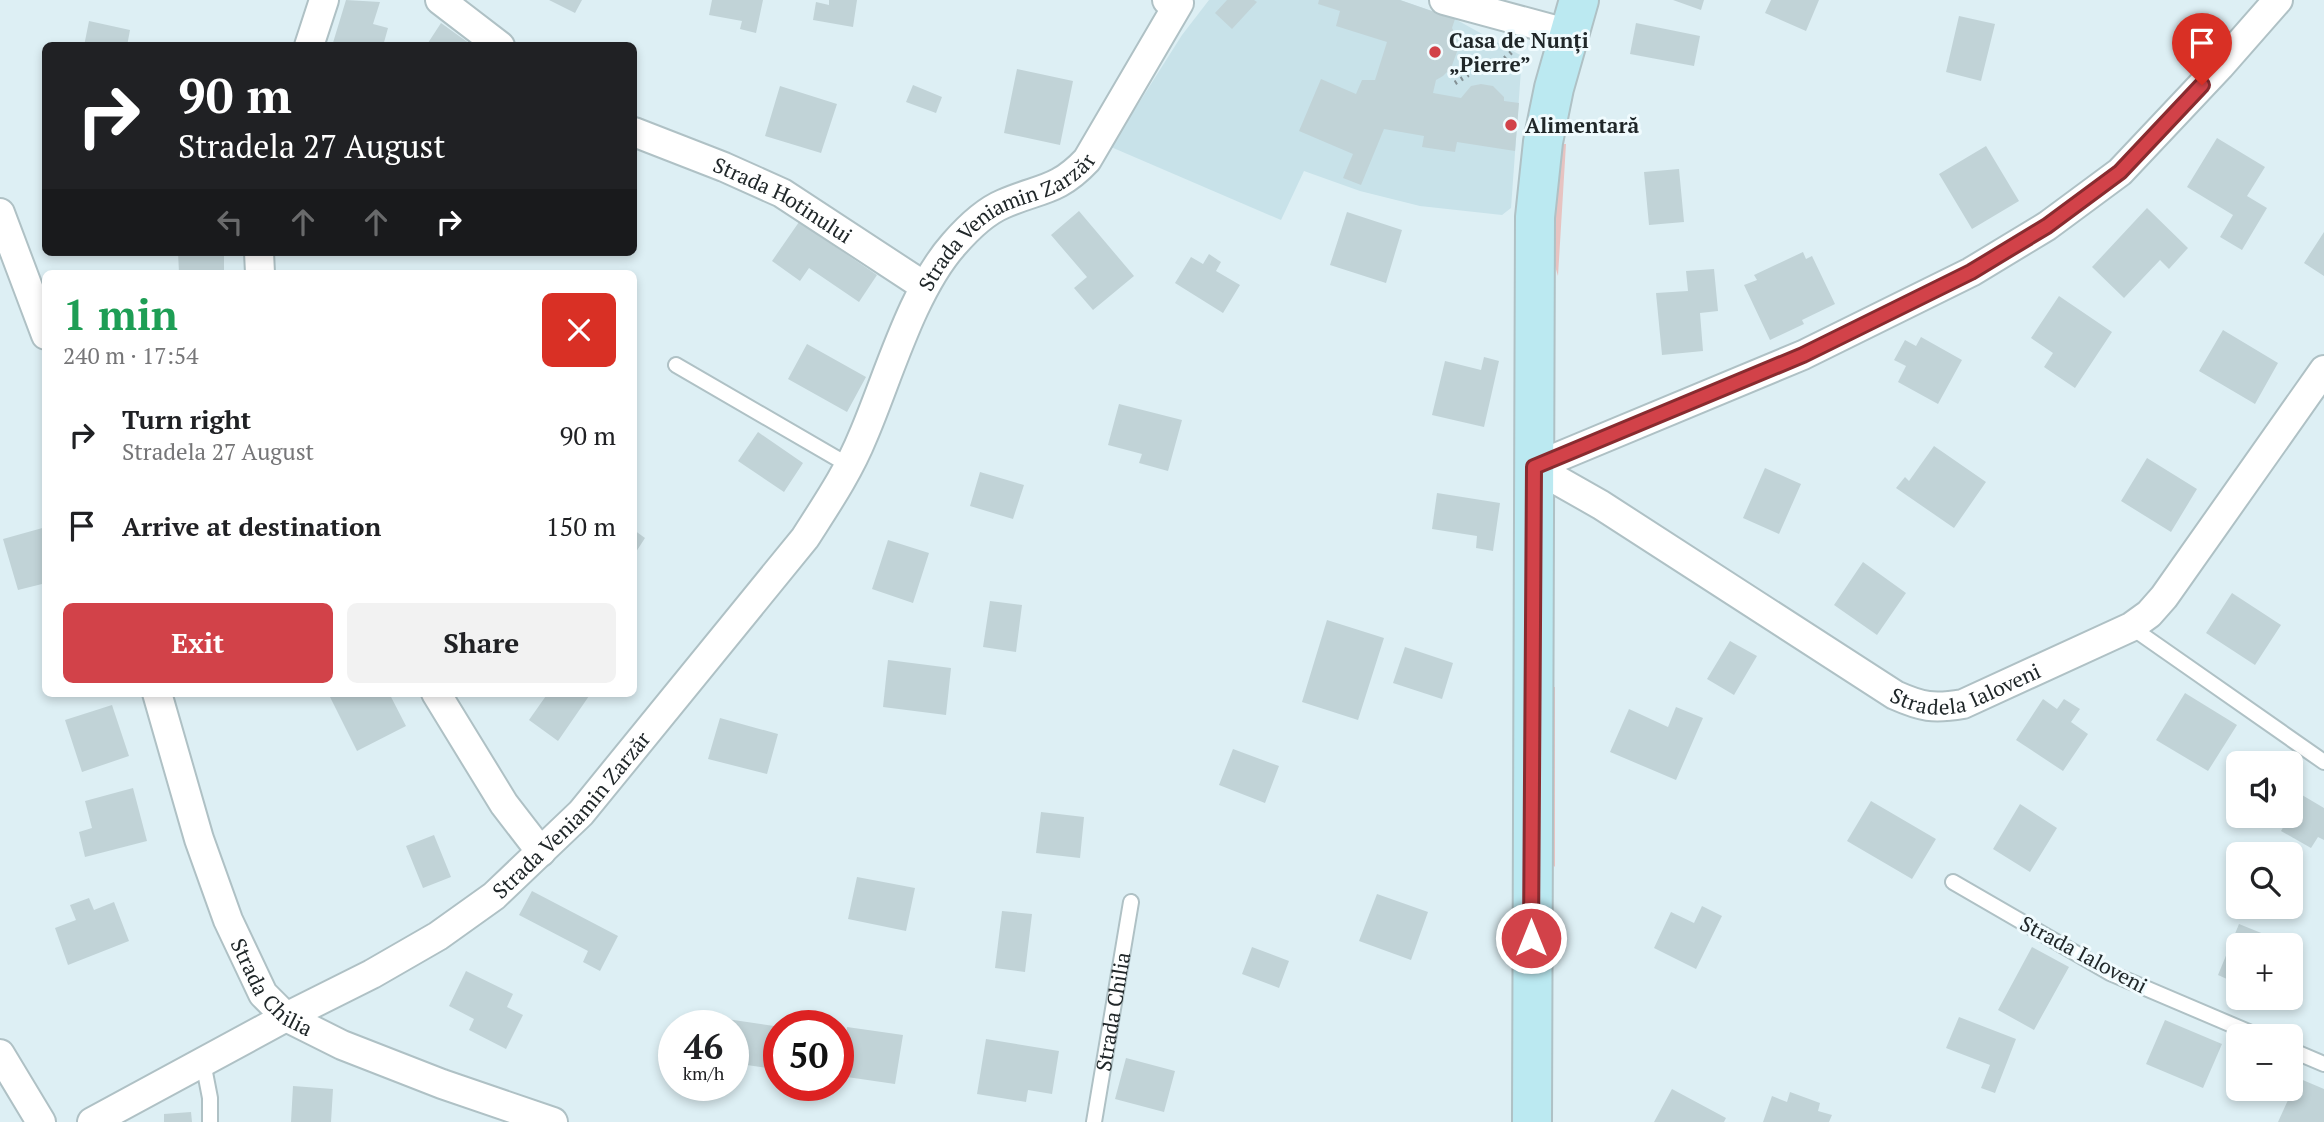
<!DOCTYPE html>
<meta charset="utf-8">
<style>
body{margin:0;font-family:"PT Serif",serif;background:#f2f2f2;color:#202124;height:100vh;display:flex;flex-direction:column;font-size:26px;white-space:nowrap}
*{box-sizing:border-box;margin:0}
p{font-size:23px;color:#757577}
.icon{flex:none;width:38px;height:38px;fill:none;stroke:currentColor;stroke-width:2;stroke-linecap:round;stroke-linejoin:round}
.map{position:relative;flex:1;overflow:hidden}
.details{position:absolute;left:42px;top:270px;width:595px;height:427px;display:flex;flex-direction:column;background:#fff;border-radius:10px;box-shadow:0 4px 10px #0003}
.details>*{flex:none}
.hud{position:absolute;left:42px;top:42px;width:595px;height:214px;border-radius:10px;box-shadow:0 4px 10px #0003;background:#202124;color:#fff;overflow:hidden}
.buttons{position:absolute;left:2226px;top:751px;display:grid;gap:14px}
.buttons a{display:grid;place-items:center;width:77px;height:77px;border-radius:10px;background:#fff;box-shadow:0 4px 10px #0003;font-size:35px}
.speed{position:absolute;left:658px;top:1010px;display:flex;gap:14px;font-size:35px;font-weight:700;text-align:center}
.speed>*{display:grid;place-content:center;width:91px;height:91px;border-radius:50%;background:#fff;box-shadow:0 4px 10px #0003;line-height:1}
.speed small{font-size:18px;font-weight:400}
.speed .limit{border:10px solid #d22;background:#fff;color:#111}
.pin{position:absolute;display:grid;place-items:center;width:60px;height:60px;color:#fff;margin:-72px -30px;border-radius:50% 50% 50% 0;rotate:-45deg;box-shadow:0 0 7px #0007}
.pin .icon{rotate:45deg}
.me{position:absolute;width:77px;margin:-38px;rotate:0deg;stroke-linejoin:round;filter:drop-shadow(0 0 5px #0008)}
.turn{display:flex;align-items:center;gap:24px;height:147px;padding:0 21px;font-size:32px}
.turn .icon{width:91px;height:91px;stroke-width:2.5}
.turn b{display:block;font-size:49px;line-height:60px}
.lanes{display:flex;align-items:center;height:66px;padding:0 21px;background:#0003;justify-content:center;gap:35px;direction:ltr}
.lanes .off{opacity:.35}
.round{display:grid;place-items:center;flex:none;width:74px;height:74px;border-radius:10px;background:#f2f2f2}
.headline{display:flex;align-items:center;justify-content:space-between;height:119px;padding:0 21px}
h1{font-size:42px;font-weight:700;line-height:52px;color:#1e9e55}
.cta{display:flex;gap:14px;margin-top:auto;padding:14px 21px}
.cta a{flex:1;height:80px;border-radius:10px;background:#d24249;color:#fff;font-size:28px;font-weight:700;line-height:80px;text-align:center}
.cta a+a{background:#f2f2f2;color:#202124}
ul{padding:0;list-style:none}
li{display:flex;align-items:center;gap:21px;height:91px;padding:0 21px}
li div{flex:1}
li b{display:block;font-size:26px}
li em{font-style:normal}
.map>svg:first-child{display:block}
</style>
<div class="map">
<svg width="2324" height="1122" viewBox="0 0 2324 1122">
<rect width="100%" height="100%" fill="#ddeff4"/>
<path fill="#c8e2e9" d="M 1209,0 L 1400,0 L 1455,19 L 1522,56 L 1511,208 L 1502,215 L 1420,206 L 1360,191 L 1304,171 L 1281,220 L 1111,147 L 1182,35 Z"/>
<path fill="#e7c3c1" d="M 1560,144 L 1566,144 L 1558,276 L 1552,256 Z
M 1549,687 L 1555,687 L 1555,867 L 1547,859 Z"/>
<path fill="#c1d3d7" d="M 346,0 L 380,2 L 373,24 L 388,28 L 383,46 L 332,46 Z
M 549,0 L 582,0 L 575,13 Z
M 712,0 L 763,0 L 756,33 L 740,29 L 742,21 L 709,15 Z
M 829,0 L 857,0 L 853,27 L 813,20 L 816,2 L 829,5 Z
M 1227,0 L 1254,0 L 1257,2 L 1232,29 L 1215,13 Z
M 1319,0 L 1400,0 L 1455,19 L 1452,28 L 1457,37 L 1458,49 L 1451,68 L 1443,76 L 1436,80 L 1433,93 L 1461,98 L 1471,86 L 1481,84 L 1493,86 L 1504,97 L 1504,101 L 1519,103 L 1515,151 L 1457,142 L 1455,152 L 1422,147 L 1424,136 L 1384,129 L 1361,185 L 1343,178 L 1353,154 L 1299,131 L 1321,79 L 1356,94 L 1362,80 L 1375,80 L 1387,42 L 1336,26 L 1340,11 L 1318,4 Z
M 1673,0 L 1704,0 L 1701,10 Z
M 1771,0 L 1819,0 L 1806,31 L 1765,13 Z
M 1959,16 L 1995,24 L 1981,81 L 1946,72 Z
M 89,21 L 130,30 L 127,46 L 84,46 Z
M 441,23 L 473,46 L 426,46 Z
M 1636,23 L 1700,36 L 1694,66 L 1630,54 Z
M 1017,69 L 1073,81 L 1060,145 L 1004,133 Z
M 913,85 L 942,97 L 936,113 L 906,102 Z
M 780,86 L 837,104 L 821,153 L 765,136 Z
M 2217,138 L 2265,167 L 2247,196 L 2267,208 L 2242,250 L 2220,237 L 2233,215 L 2187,187 Z
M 1986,146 L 2019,201 L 1972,229 L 1939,174 Z
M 1679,169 L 1684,222 L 1649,225 L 1644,172 Z
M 2147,208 L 2188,248 L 2169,269 L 2160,260 L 2124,298 L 2092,267 Z
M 1079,211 L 1134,276 L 1093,310 L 1074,288 L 1087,277 L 1051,235 Z
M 1347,212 L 1402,230 L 1386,283 L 1330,265 Z
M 799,222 L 877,275 L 859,302 L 809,268 L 800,281 L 772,261 Z
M 2324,232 L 2324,276 L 2304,263 Z
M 178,252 L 224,252 L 224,271 L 179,273 Z
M 1803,252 L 1806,259 L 1812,256 L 1835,304 L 1802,320 L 1804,324 L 1770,340 L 1744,285 L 1757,280 L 1754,275 Z
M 1209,254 L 1221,262 L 1216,271 L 1240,285 L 1223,313 L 1175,283 L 1191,257 L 1203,264 Z
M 1714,269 L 1718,311 L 1700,313 L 1703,351 L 1662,355 L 1656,293 L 1688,291 L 1686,271 Z
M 2059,296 L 2112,332 L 2075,388 L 2044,367 L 2053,353 L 2031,338 Z
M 2223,330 L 2278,363 L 2255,404 L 2199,371 Z
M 1921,337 L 1962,360 L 1938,404 L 1898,382 L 1906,366 L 1894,360 L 1905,340 L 1916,346 Z
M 807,344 L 866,377 L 847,412 L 788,379 Z
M 1484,357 L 1499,361 L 1484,427 L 1432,415 L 1445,361 L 1481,370 Z
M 1119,404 L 1182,420 L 1168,471 L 1139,463 L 1142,454 L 1108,445 Z
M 758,432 L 803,463 L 784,492 L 738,461 Z
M 1934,446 L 1986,482 L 1954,528 L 1896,488 L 1905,477 L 1909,481 Z
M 2147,458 L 2197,489 L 2171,532 L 2121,501 Z
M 1765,468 L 1801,484 L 1779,534 L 1743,518 Z
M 980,472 L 1024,485 L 1013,519 L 970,506 Z
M 1437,493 L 1500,503 L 1493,551 L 1476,548 L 1477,536 L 1432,529 Z
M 46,527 L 46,583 L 18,590 L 3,539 Z
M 634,530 L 645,538 L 634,555 Z
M 888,540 L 929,553 L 913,603 L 872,589 Z
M 1863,562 L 1906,593 L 1877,635 L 1834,605 Z
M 2232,593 L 2281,625 L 2255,665 L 2206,633 Z
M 990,601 L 1022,605 L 1016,652 L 983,647 Z
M 1327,620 L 1384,638 L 1358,720 L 1302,702 Z
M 1730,641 L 1757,656 L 1734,695 L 1707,679 Z
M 1405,647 L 1453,663 L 1442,699 L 1393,683 Z
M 888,660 L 951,668 L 946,715 L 883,707 Z
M 337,693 L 389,693 L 406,726 L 357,751 L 330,697 Z
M 548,693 L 585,693 L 589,696 L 558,741 L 529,720 Z
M 2185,693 L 2237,725 L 2208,771 L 2156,740 Z
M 2043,699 L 2057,709 L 2064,699 L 2080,709 L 2071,722 L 2088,734 L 2063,771 L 2016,740 Z
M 112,705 L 129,756 L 82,772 L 65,720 Z
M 1676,707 L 1703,718 L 1676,780 L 1610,752 L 1629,709 L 1668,727 Z
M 720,718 L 778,734 L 767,774 L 708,759 Z
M 1233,749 L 1279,766 L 1265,803 L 1219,785 Z
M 133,788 L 147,841 L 85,857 L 79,832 L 92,828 L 85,801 Z
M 2302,795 L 2324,808 L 2324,840 L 2318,837 L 2311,848 L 2281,831 Z
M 1871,801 L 1936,839 L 1912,879 L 1847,841 Z
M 2020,804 L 2057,828 L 2030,872 L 1993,849 Z
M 1041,812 L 1084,817 L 1080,858 L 1036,853 Z
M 434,835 L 451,877 L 423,888 L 406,846 Z
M 857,877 L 915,888 L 906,931 L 848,919 Z
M 532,891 L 618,936 L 600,971 L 583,962 L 588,951 L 519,915 Z
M 1377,894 L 1428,912 L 1411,960 L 1359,941 Z
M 89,898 L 94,910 L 114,902 L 129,941 L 68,965 L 55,928 L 76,920 L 70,905 Z
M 1702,906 L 1722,916 L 1696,969 L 1654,948 L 1671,912 L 1694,923 Z
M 1002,911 L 1032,914 L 1025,972 L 995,968 Z
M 2239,924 L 2291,945 L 2238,945 L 2238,984 L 2218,975 Z
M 1252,947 L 1289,961 L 1279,988 L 1242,974 Z
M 2032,947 L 2069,967 L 2034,1030 L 1998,1010 Z
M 466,971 L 513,994 L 507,1007 L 523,1015 L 506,1049 L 469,1030 L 474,1019 L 449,1006 Z
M 1959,1017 L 2016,1039 L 1995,1093 L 1981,1088 L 1990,1065 L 1946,1048 Z
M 720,1018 L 774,1026 L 767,1068 L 733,1063 L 733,1026 L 719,1026 Z
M 2165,1020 L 2222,1044 L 2203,1088 L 2146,1064 Z
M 847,1027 L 903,1035 L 895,1084 L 840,1076 Z
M 986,1039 L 1059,1051 L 1052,1094 L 1028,1090 L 1026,1102 L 977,1094 Z
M 1126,1058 L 1175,1071 L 1164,1112 L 1115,1099 Z
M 2298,1078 L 2324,1089 L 2324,1122 L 2278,1122 Z
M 293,1086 L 333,1089 L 331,1122 L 291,1122 Z
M 1672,1089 L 1726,1118 L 1724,1122 L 1654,1122 Z
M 1790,1092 L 1820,1103 L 1818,1111 L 1832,1115 L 1829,1122 L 1763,1122 L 1772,1096 L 1787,1102 Z
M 191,1112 L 192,1122 L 164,1122 L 164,1114 Z"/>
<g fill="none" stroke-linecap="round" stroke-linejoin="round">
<g stroke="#afc1c5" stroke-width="18">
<g id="lane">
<path d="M 676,365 L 850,466"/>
<path d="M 2131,627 L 2324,762"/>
<path d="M 1953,882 L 2110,973 L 2258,1036"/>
<path d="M 2291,1050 L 2324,1064"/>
<path d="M 203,1062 L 210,1098 L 210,1122"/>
<path id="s1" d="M 1094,1122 L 1131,902"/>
</g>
</g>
<g stroke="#afc1c5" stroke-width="32">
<g id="street">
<path d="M 440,0 L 500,46"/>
<path d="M 1444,0 L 1570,34"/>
<path d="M 309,46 L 324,0"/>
<path id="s2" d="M 634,132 L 724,167 L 782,193 L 924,286"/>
<path d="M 0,213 L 46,335"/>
<path d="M 259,252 L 260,273"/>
<path id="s3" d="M 1534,467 L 1601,505 L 1895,695 C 1922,707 1933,709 1963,704 L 2131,627 L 2149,614 L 2164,597 L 2324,370"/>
<path d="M 1534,467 L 1803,355 L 1971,272 L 2047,226 L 2120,172 L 2220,66 L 2278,0"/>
<path id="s4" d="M 157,693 L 199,839 L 228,920 L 263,994 L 286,1017 L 342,1045 L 442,1084 L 553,1122"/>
<path d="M 436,693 L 504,804 L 541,852"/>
<path d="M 0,1054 L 41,1122"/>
<path id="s5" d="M 92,1122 L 286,1017 L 372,974 L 438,936 L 494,896 L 581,813 L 805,538 C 826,505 848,473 863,436 C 888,378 912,291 954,244 C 968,228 984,212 1003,204 C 1039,188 1057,192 1087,160 L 1179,3 L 1167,0"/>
</g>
</g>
<g stroke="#afc1c5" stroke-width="42">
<path id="secondary" d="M 1532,1122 L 1535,217 L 1543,142 L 1554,88 L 1579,0"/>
</g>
<path stroke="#849195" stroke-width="4.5" stroke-dasharray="2 5" stroke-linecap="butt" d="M 1455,83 L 1468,75 L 1497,65 L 1514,50"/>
<use href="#lane" stroke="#fff" stroke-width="14"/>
<use href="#street" stroke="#fff" stroke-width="28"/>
<use href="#secondary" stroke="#bbe9f1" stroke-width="38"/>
</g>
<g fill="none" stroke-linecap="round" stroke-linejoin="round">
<g stroke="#882b2f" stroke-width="18">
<path id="route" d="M 1531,938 L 1534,467 L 1803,355 L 1971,272 L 2047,226 L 2120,172 L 2202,85"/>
</g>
<use href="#route" stroke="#d24249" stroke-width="12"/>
</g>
<g fill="#d24249" stroke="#f0fbfe" stroke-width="2.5">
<circle cx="1435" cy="52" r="7"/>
<circle cx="1511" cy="125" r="7"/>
</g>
<g text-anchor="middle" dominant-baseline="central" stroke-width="6" stroke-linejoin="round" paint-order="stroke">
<g font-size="21" font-weight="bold" fill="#202729" stroke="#f0fbfe" text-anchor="start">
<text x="1449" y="40">Casa de Nunți<tspan x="1449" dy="24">„Pierre”</tspan></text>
<text x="1525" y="125">Alimentară</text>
</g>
<g font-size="21" fill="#202729" stroke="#f0fbfe">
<text stroke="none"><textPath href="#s2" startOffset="164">Strada Hotinului</textPath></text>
<text stroke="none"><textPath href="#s5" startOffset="1323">Strada Veniamin Zarzăr</textPath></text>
<text stroke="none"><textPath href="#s3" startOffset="502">Stradela Ialoveni</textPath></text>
<text stroke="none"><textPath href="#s5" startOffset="574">Strada Veniamin Zarzăr</textPath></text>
<text transform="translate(2084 954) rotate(28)">Strada Ialoveni</text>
<text stroke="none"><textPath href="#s4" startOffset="320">Strada Chilia</textPath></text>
<text stroke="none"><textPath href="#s1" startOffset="112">Strada Chilia</textPath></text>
</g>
</g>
</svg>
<div class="buttons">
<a><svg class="icon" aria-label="sound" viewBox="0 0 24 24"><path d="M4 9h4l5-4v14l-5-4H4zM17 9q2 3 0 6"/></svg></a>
<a><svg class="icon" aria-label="search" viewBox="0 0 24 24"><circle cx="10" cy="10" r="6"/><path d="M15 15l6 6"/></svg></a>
<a>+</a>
<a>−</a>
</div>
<div class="speed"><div>46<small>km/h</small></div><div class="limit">50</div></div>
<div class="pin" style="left:2202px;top:85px;background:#d93025"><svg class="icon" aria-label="arrive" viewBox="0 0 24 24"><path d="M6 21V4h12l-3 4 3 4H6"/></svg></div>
<svg class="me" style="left:1531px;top:938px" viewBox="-20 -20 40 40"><circle r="17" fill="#d24249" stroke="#fff" stroke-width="3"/><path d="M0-11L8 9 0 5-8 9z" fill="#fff"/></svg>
<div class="hud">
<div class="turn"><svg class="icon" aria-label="right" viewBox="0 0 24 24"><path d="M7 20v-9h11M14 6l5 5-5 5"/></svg><div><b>90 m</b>Stradela 27 August</div></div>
<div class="lanes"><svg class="icon off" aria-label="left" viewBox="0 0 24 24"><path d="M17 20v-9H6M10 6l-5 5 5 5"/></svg><svg class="icon off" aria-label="ahead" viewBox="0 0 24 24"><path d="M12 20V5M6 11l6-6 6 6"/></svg><svg class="icon off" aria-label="ahead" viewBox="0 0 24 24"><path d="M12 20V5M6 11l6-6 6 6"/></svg><svg class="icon" aria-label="right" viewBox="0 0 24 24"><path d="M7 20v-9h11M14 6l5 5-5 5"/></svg></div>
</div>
<section class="details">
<div class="headline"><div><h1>1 min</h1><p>240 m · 17:54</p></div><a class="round" style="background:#d93025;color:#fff"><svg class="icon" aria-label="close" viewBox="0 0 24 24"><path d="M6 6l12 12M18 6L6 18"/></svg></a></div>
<ul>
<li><svg class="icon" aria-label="right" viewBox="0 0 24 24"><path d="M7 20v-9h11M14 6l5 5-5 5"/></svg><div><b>Turn right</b><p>Stradela 27 August</p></div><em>90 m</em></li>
<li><svg class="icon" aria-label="arrive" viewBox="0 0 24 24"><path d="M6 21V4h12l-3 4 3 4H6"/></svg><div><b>Arrive at destination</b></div><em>150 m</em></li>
</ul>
<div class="cta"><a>Exit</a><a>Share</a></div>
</section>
</div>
